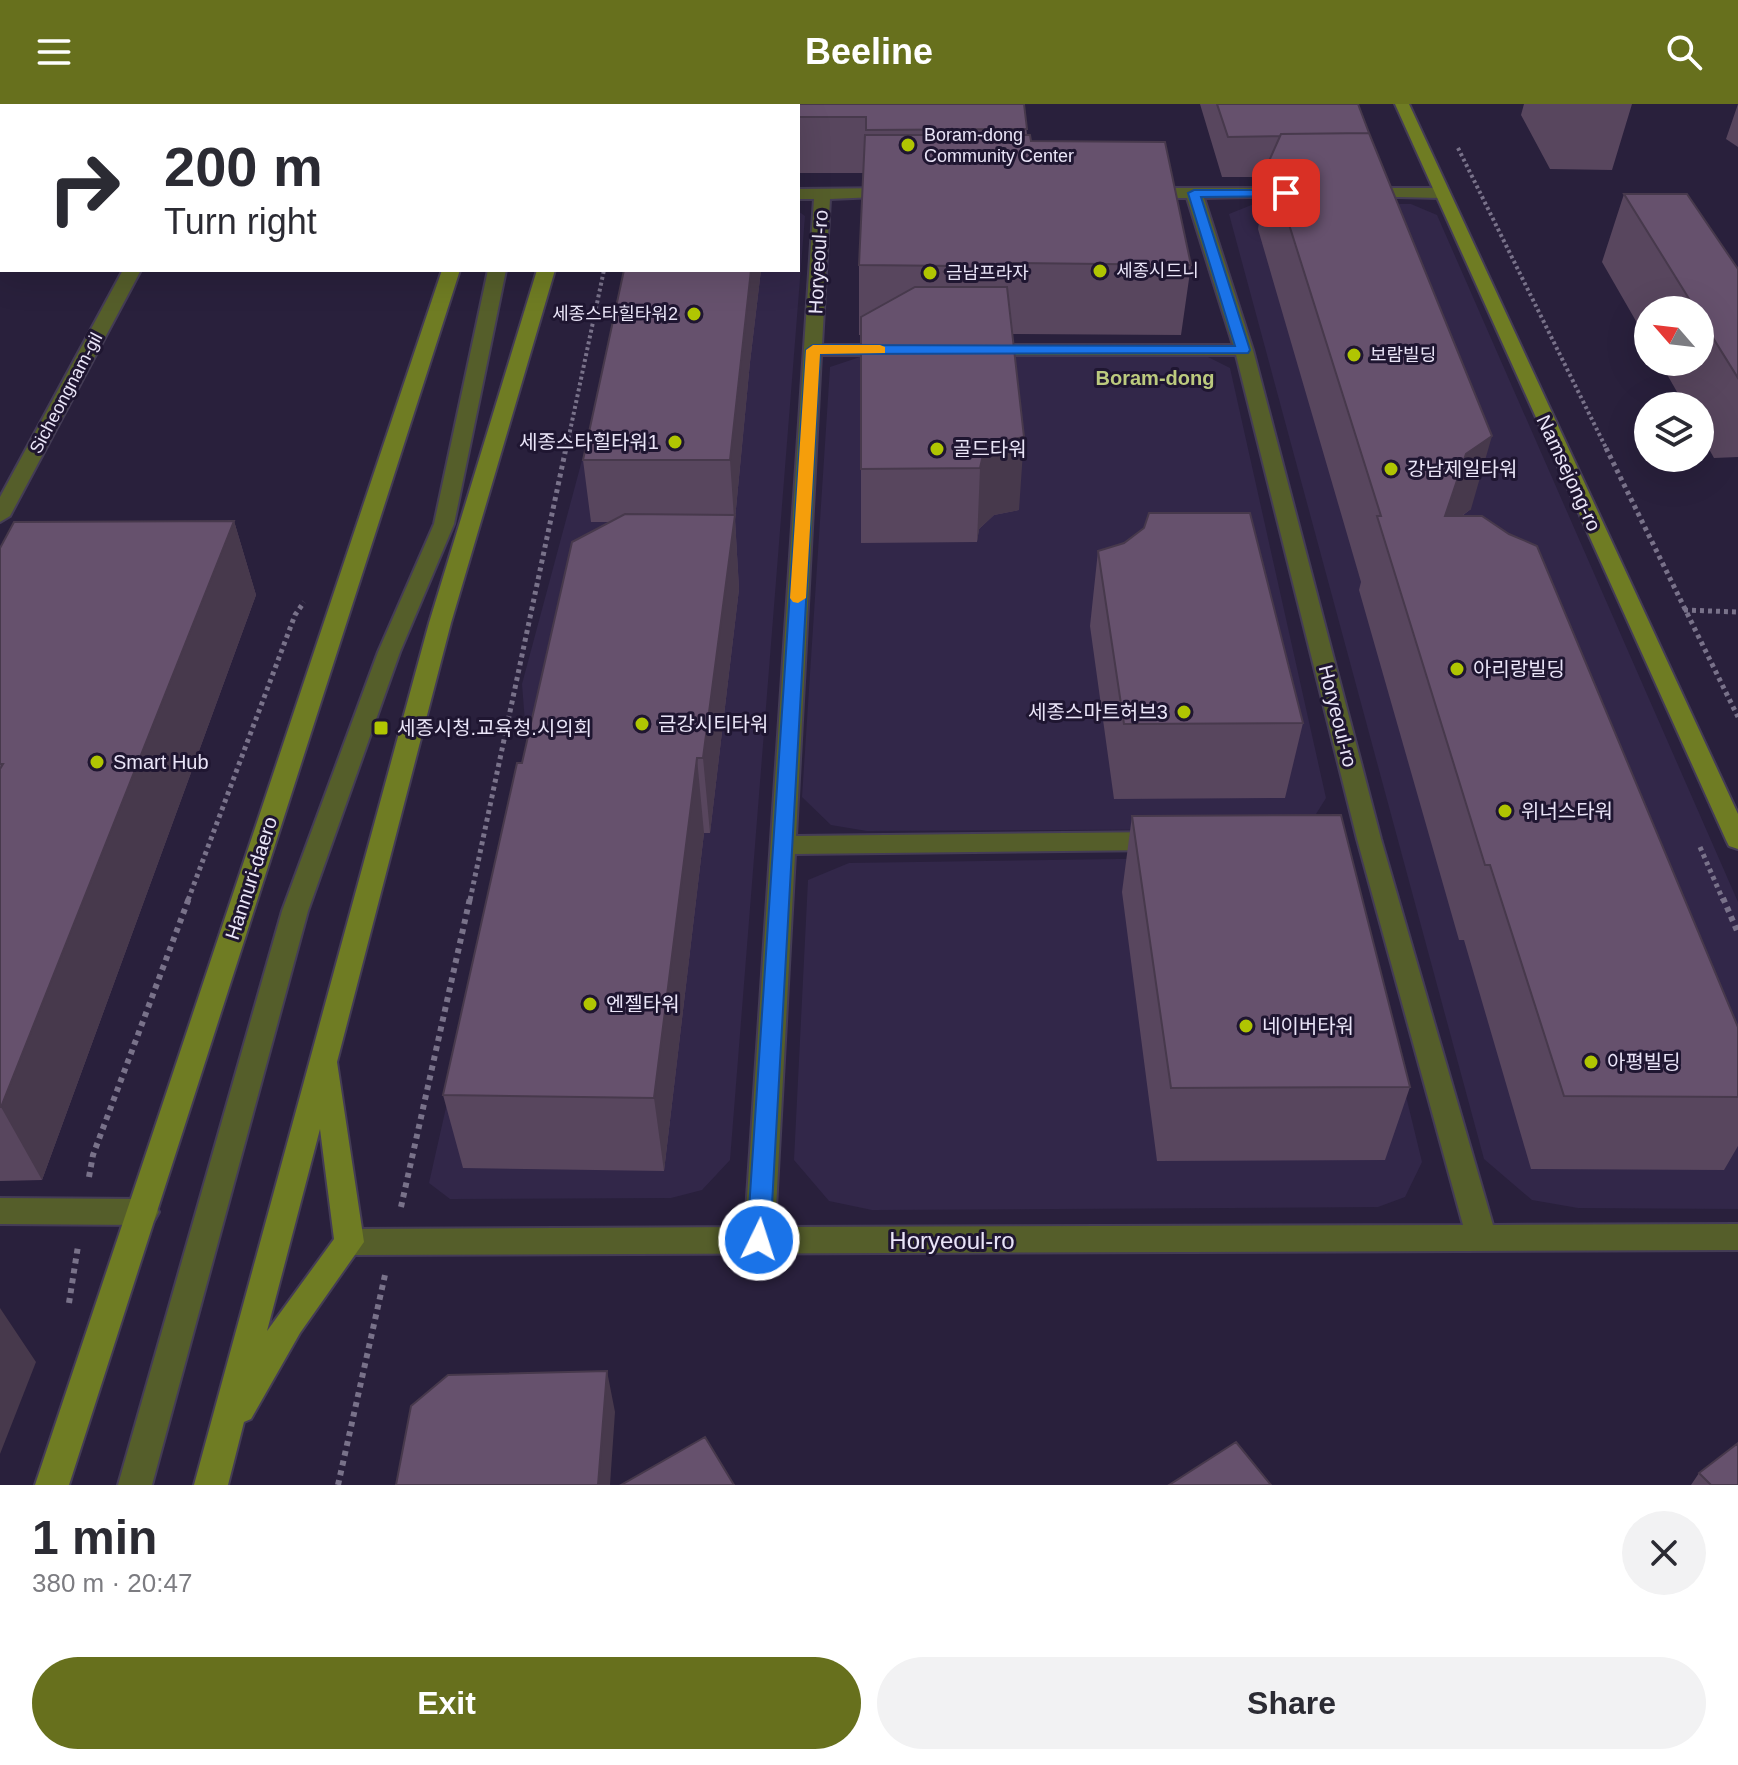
<!DOCTYPE html>
<meta charset="utf-8">
<style>
body{margin:0;font-family:Helvetica,"Noto Sans KR",sans-serif;background:#f2f2f3;color:#2b2b33;height:100vh;display:flex;flex-direction:column;font-size:30px;white-space:nowrap}
*{box-sizing:border-box;margin:0}
p{font-size:26px;color:#7c7c81}
.icon{flex:none;width:44px;height:44px;fill:none;stroke:currentColor;stroke-width:2;stroke-linecap:round;stroke-linejoin:round}
.map{position:relative;height:1381px;overflow:hidden}
.sheet{display:flex;flex-direction:column;background:#fff;flex:1}
.sheet>*{flex:none}
.top-card{position:absolute;left:0px;top:0px;width:800px;height:168px;box-shadow:0 8px 32px #0002;background:#fff;color:#2b2b33;overflow:hidden}
.needle{width:52px;rotate:298deg}
.fabs{position:absolute;left:1634px;top:192px;display:grid;gap:16px}
.fabs a{display:grid;place-items:center;width:80px;height:80px;border-radius:50%;background:#fff;box-shadow:0 8px 32px #0002;font-size:40px}
.pin{position:absolute;display:grid;place-items:center;width:68px;height:68px;color:#fff;margin:-34px;border-radius:16px;box-shadow:0 4px 12px #0006}
.me{position:absolute;width:88px;margin:-44px;rotate:4deg;stroke-linejoin:round;filter:drop-shadow(0 0 6px #0008)}
.turn{display:flex;align-items:center;gap:28px;height:168px;padding:0 32px;font-size:36px}
.turn .icon{width:104px;height:104px;stroke-width:2.5}
.turn b{display:block;font-size:56px;line-height:68px}
.round{display:grid;place-items:center;flex:none;width:84px;height:84px;border-radius:42px;background:#f2f2f3}
.summary{display:flex;align-items:center;justify-content:space-between;height:136px;padding:0 32px}
h1{font-size:48px;font-weight:700;line-height:60px}
.button{display:flex;gap:16px;margin-top:auto;padding:16px 32px}
.button a{flex:1;height:92px;border-radius:48px;background:#67701d;color:#fff;font-size:32px;font-weight:700;line-height:92px;text-align:center}
.button a+a{background:#f2f2f3;color:#2b2b33}
header{display:flex;justify-content:space-between;align-items:center;height:104px;padding:0 32px;background:#67701d;color:#fff;font-size:36px;font-weight:700}
.map>svg:first-child{display:block}
</style>
<header><svg class="icon" aria-label="menu" viewBox="0 0 24 24"><path d="M4 6h16M4 12h16M4 18h16"/></svg>Beeline<svg class="icon" aria-label="search" viewBox="0 0 24 24"><circle cx="10" cy="10" r="6"/><path d="M15 15l6 6"/></svg></header>
<div class="map">
<svg width="1738" height="1381" viewBox="0 0 1738 1381">
<rect width="100%" height="100%" fill="#29203c"/>
<path fill="#322749" d="M 1254,100 L 1411,100 L 1437,111 L 1738,798 L 1738,1105 L 1578,1104 L 1532,1096 L 1484,1055 L 1229,110 Z
M 798,107 L 805,112 L 730,1056 L 702,1086 L 671,1094 L 450,1095 L 429,1079 L 527,644 L 522,580 L 633,166 L 798,166 Z
M 1202,250 L 1230,264 L 1326,694 L 1311,718 L 1288,725 L 867,727 L 831,721 L 802,693 L 830,263 L 860,253 Z
M 1314,752 L 1354,778 L 1422,1058 L 1405,1093 L 1378,1103 L 872,1106 L 829,1097 L 794,1056 L 808,776 L 849,759 Z"/>
<g fill="none" stroke-linecap="round" stroke-linejoin="round">
<g stroke="#443c56" stroke-width="4">
<path id="lane" d="M 488,166 L 506,166 L 454,420 L 400,548 L 308,807 L 152,1381 L 118,1381 L 282,807 L 378,548 L 434,420 Z"/>
</g>
<g stroke="#443c56" stroke-width="4">
<path id="street" d="M 893,84 L 899,86 L 899,92 L 830,95 L 822,241 L 891,241 L 900,246 L 891,251 L 821,251 L 796,732 L 1161,728 L 1170,731 L 1173,737 L 1170,743 L 1161,746 L 795,750 L 775,1123 L 1463,1121 L 1357,735 L 1236,251 L 983,251 L 974,246 L 983,241 L 1233,241 L 1187,94 L 1142,94 L 1134,89 L 1142,84 L 1293,84 L 1301,89 L 1299,92 L 1204,94 L 1253,246 L 1381,735 L 1493,1121 L 1738,1120 L 1738,1146 L 349,1151 L 338,1147 L 334,1138 L 338,1129 L 349,1125 L 745,1123 L 814,95 L 798,95 L 798,85 Z
M 1362,84 L 1440,84 L 1448,89 L 1440,94 L 1356,92 L 1354,89 Z
M 123,166 L 141,166 L 10,412 L 0,418 L 0,393 Z
M 0,1094 L 144,1095 L 154,1099 L 159,1108 L 154,1117 L 144,1121 L 0,1120 Z"/>
</g>
<g stroke="#443c56" stroke-width="4">
<path id="secondary" d="M 497,0 L 511,0 L 511,2 L 497,2 Z
M 1395,0 L 1409,0 L 1738,710 L 1738,745 L 1729,742 L 1726,736 Z
M 442,166 L 460,166 L 69,1381 L 35,1381 Z
M 537,166 L 555,166 L 451,519 L 337,958 L 364,1138 L 300,1229 L 251,1315 L 244,1318 L 228,1381 L 194,1381 L 429,519 ZM 320,1025 L 334,1135 L 267,1227 Z"/>
</g>
<path stroke="#79728a" stroke-width="4" stroke-dasharray="3 3" stroke-linecap="butt" d="M 1458,44 L 1607,346
M 566,346 L 604,166"/>
<path stroke="#79728a" stroke-width="5" stroke-dasharray="4 4" stroke-linecap="butt" d="M 1606,344 L 1738,613
M 1684,506 L 1738,508
M 1700,743 L 1723,796
M 188,796 L 295,511 L 304,498
M 470,796 L 566,344"/>
<path stroke="#79728a" stroke-width="6" stroke-dasharray="5 5" stroke-linecap="butt" d="M 1723,794 L 1738,829
M 89,1073 L 93,1051 L 189,794
M 401,1103 L 470,794
M 69,1199 L 78,1142
M 338,1381 L 385,1171"/>
<use href="#lane" fill="#555e2a" fill-rule="evenodd"/>
<use href="#street" fill="#555e2a" fill-rule="evenodd"/>
<use href="#secondary" fill="#6f7c23" fill-rule="evenodd"/>
</g>
<path fill="#58465e" d="M 194,0 L 349,0 L 349,2 L 195,2 Z
M 1024,0 L 1027,31 L 1031,37 L 1191,161 L 1181,231 L 1012,230 L 1019,406 L 994,411 L 979,425 L 977,438 L 861,439 L 861,231 L 859,231 L 859,161 L 863,69 L 798,69 L 798,2 Z
M 1200,0 L 1358,0 L 1471,405 L 1462,412 L 1738,923 L 1738,1042 L 1724,1066 L 1531,1065 L 1464,836 L 1459,836 L 1359,486 L 1361,478 L 1258,125 L 1266,73 L 1222,73 Z
M 1524,0 L 1632,0 L 1612,66 L 1550,65 L 1521,11 Z
M 1738,0 L 1738,43 L 1726,35 Z
M 1624,90 L 1738,165 L 1738,353 L 1714,354 L 1700,329 L 1700,302 L 1685,302 L 1660,258 L 1700,258 L 1700,206 L 1648,206 L 1648,238 L 1602,158 Z
M 624,166 L 761,166 L 750,258 L 735,415 L 739,485 L 710,729 L 704,729 L 664,1067 L 463,1064 L 443,991 L 522,659 L 610,418 L 591,418 L 583,356 Z
M 234,417 L 256,491 L 42,1076 L 0,1077 L 0,444 Z
M 1124,439 L 1303,619 L 1285,694 L 1114,695 L 1090,522 L 1098,447 Z
M 1132,712 L 1410,983 L 1385,1056 L 1157,1057 L 1122,788 Z
M 1699,1369 L 1738,1381 L 1691,1381 Z"/>
<path fill="#47394c" d="M 0,0 L 15,0 L 16,2 L 2,2 L 2,80 L 0,87 Z
M 339,0 L 349,0 L 349,2 L 339,2 Z
M 751,166 L 761,166 L 750,258 L 735,415 L 739,485 L 710,729 L 703,654 L 734,414 L 730,356 Z
M 1492,332 L 1471,405 L 1446,423 L 1445,412 L 1466,350 Z
M 1024,333 L 1019,406 L 994,411 L 979,425 L 977,438 L 980,364 L 983,351 L 999,338 Z
M 234,417 L 256,491 L 42,1076 L 1,1003 Z
M 697,654 L 704,729 L 664,1067 L 654,994 Z
M 0,1204 L 36,1258 L 0,1350 Z
M 607,1267 L 615,1308 L 610,1381 L 598,1381 Z"/>
<path fill="#66516d" stroke="#47394c" stroke-width="2" d="M 669,0 L 1024,0 L 1027,25 L 866,26 L 866,13 L 798,13 L 798,2 L 668,2 Z
M 1217,0 L 1358,0 L 1369,29 L 1281,30 L 1280,32 L 1228,33 Z
M 1369,29 L 1492,332 L 1466,350 L 1445,412 L 1482,412 L 1509,430 L 1537,442 L 1738,923 L 1738,993 L 1564,992 L 1490,761 L 1485,761 L 1377,412 L 1381,412 L 1269,57 L 1281,30 Z
M 865,31 L 1030,31 L 1031,37 L 1165,38 L 1191,161 L 1007,159 L 1005,168 L 943,168 L 954,162 L 859,161 Z
M 1624,90 L 1687,90 L 1738,165 L 1738,274 L 1700,213 L 1700,206 L 1696,206 Z
M 624,166 L 751,166 L 730,356 L 583,356 Z
M 915,183 L 1007,183 L 1024,333 L 999,338 L 983,351 L 980,364 L 861,365 L 861,213 Z
M 1149,409 L 1250,409 L 1303,619 L 1124,620 L 1098,447 L 1124,439 L 1144,424 Z
M 625,410 L 735,411 L 703,654 L 697,654 L 654,994 L 443,991 L 517,659 L 522,659 L 572,438 Z
M 234,417 L 1,1003 L 0,1003 L 0,665 L 3,660 L 0,660 L 0,444 L 14,418 Z
M 1341,711 L 1410,983 L 1171,984 L 1132,712 Z
M 607,1267 L 598,1381 L 396,1381 L 411,1302 L 448,1271 Z
M 705,1333 L 734,1381 L 621,1381 Z
M 1236,1338 L 1271,1381 L 1169,1381 Z
M 1738,1339 L 1738,1381 L 1711,1381 L 1699,1369 Z"/>
<path fill="#1a73e8" stroke="#114b97" stroke-width="2" d="M 1286,86 L 1292,89 L 1290,92 L 1201,93 L 1250,246 L 1248,249 L 820,250 L 770,1136 L 767,1143 L 759,1146 L 751,1143 L 747,1136 L 806,246 L 813,241 L 1235,242 L 1188,89 L 1194,86 Z"/>
<path fill="#f59e0b" d="M 880,241 L 885,243 L 885,249 L 820,250 L 806,494 L 798,499 L 793,498 L 790,494 L 806,246 L 813,241 Z"/>
<g fill="#b0c502" stroke="#1f1631" stroke-width="3">
<circle cx="908" cy="41" r="8"/>
<circle cx="1100" cy="167" r="8"/>
<circle cx="930" cy="169" r="8"/>
<circle cx="694" cy="210" r="8"/>
<circle cx="1354" cy="251" r="8"/>
<circle cx="675" cy="338" r="8"/>
<circle cx="937" cy="345" r="8"/>
<circle cx="1391" cy="365" r="8"/>
<circle cx="1457" cy="565" r="8"/>
<circle cx="1184" cy="608" r="8"/>
<circle cx="642" cy="620" r="8"/>
<rect x="373" y="616" width="16" height="16" rx="4"/>
<circle cx="97" cy="658" r="8"/>
<circle cx="1505" cy="707" r="8"/>
<circle cx="590" cy="900" r="8"/>
<circle cx="1246" cy="922" r="8"/>
<circle cx="1591" cy="958" r="8"/>
</g>
<g text-anchor="middle" dominant-baseline="central" stroke-width="6" stroke-linejoin="round" paint-order="stroke">
<g font-size="18" fill="#eae5f8" stroke="#1f1631" text-anchor="start">
<text x="924" y="31">Boram-dong<tspan x="924" dy="21">Community Center</tspan></text>
<text x="1116" y="167">세종시드니</text>
<text x="946" y="169">금남프라자</text>
<text x="678" y="210" text-anchor="end">세종스타힐타워2</text>
<text x="1370" y="251">보람빌딩</text>
</g>
<g font-size="18" fill="#eae5f8" stroke="#1f1631">
<text transform="translate(66 289) rotate(-62)">Sicheongnam-gil</text>
</g>
<g font-size="20" fill="#eae5f8" stroke="#1f1631">
<text transform="translate(818 158) rotate(-87)">Horyeoul-ro</text>
<text transform="translate(1569 369) rotate(65)">Namsejong-ro</text>
<text transform="translate(1338 612) rotate(76)">Horyeoul-ro</text>
<text transform="translate(251 774) rotate(-72)">Hannuri-daero</text>
</g>
<g font-size="20" font-weight="bold" fill="#bcca7e" stroke="#1f1631">
<text x="1155" y="274">Boram-dong</text>
</g>
<g font-size="20" fill="#eae5f8" stroke="#1f1631" text-anchor="start">
<text x="659" y="338" text-anchor="end">세종스타힐타워1</text>
<text x="953" y="345">골드타워</text>
<text x="1407" y="365">강남제일타워</text>
<text x="1473" y="565">아리랑빌딩</text>
<text x="1168" y="608" text-anchor="end">세종스마트허브3</text>
<text x="658" y="620">금강시티타워</text>
<text x="397" y="624">세종시청.교육청.시의회</text>
<text x="113" y="658">Smart Hub</text>
<text x="1521" y="707">위너스타워</text>
<text x="606" y="900">엔젤타워</text>
<text x="1262" y="922">네이버타워</text>
<text x="1607" y="958">아평빌딩</text>
</g>
<g font-size="24" fill="#eae5f8" stroke="#1f1631">
<text x="952" y="1136">Horyeoul-ro</text>
</g>
</g>
</svg>
<div class="fabs">
<a><svg class="needle" viewBox="-14 -14 28 28"><path d="M0-13l5 13h-10z" fill="#e53935"/><path d="M0 13l5-13h-10z" fill="#7c7c81"/></svg></a>
<a><svg class="icon" aria-label="layers" viewBox="0 0 24 24"><path d="M12 4l9 5-9 5-9-5zM3 14l9 5 9-5"/></svg></a>
</div>
<div class="pin" style="left:1286px;top:89px;background:#d93025"><svg class="icon" aria-label="arrive" viewBox="0 0 24 24"><path d="M6 21V4h12l-3 4 3 4H6"/></svg></div>
<svg class="me" style="left:759px;top:1136px" viewBox="-20 -20 40 40"><circle r="17" fill="#1a73e8" stroke="#fff" stroke-width="3"/><path d="M0-11L8 9 0 5-8 9z" fill="#fff"/></svg>
<div class="top-card">
<div class="turn"><svg class="icon" aria-label="right" viewBox="0 0 24 24"><path d="M7 20v-9h11M14 6l5 5-5 5"/></svg><div><b>200 m</b>Turn right</div></div>
</div>
</div>
<section class="sheet">
<div class="summary"><div><h1>1 min</h1><p>380 m · 20:47</p></div><a class="round"><svg class="icon" aria-label="close" viewBox="0 0 24 24"><path d="M6 6l12 12M18 6L6 18"/></svg></a></div>
<div class="button"><a>Exit</a><a>Share</a></div>
</section>
